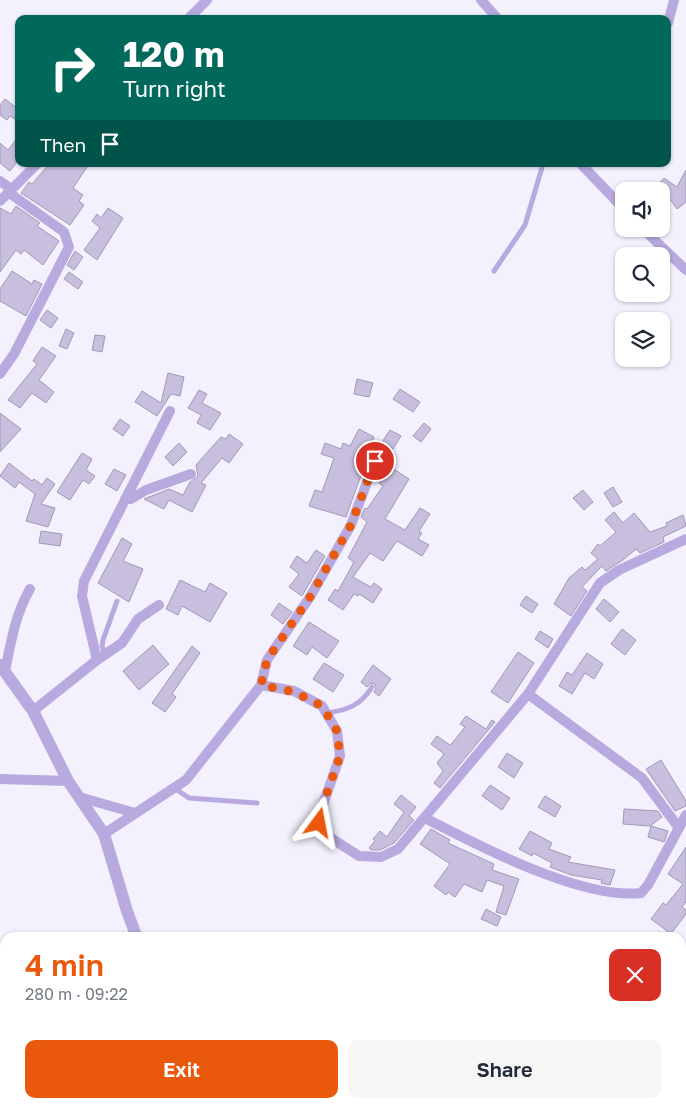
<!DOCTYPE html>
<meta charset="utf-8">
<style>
body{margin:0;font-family:"Golos Text",sans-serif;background:#f6f6f7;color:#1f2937;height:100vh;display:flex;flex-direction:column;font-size:19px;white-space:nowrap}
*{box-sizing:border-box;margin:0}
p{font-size:16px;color:#747a83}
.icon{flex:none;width:28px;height:28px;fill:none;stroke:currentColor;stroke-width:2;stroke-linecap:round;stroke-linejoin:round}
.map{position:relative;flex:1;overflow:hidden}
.details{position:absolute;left:0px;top:932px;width:686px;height:176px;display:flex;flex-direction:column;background:#fff;border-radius:15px 15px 0 0;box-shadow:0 1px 4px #0004}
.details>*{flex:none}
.hud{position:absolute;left:15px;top:15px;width:656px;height:152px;border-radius:10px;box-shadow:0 1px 4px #0004;background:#00695c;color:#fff;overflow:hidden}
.tools{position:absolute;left:615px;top:182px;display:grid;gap:10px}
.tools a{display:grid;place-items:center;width:55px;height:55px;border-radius:10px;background:#fff;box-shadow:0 1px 4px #0004;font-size:25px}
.pin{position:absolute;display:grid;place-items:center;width:42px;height:42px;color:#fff;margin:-21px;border:2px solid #fff;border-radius:50%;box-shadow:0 1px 5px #0007}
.me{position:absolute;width:55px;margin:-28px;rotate:13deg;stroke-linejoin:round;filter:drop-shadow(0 0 4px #0008)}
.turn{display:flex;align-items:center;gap:18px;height:105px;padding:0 25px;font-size:22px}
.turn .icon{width:65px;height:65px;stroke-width:2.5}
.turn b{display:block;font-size:35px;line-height:42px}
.then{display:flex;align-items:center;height:48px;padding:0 25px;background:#0003;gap:10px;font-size:19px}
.round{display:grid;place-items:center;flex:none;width:52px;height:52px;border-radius:10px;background:#f6f6f7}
.head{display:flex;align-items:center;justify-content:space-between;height:85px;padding:0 25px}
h1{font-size:30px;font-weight:600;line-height:38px;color:#ea580c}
.action{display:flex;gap:10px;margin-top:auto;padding:10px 25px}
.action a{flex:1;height:58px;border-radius:10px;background:#ea580c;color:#fff;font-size:20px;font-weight:600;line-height:58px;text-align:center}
.action a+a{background:#f6f6f7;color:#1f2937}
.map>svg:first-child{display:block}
</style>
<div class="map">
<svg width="686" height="1108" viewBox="0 0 686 1108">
<rect width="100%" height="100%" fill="#f4f1ff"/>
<path fill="#c8bfdf" stroke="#a198b7" d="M 5,99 L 19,110 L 19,122 L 10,116 L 7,120 L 0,115 L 0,105 Z
M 19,136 L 19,159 L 10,171 L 0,163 L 0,143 L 8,150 Z
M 49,164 L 82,164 L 87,167 L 73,188 L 83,195 L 79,201 L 84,205 L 70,225 L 21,193 L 29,182 L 32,184 Z
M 686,170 L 686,202 L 677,209 L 664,191 L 652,191 L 664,178 L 677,187 Z
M 16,206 L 40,223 L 37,226 L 59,241 L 43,265 L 24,250 L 21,254 L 16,250 L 0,272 L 0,208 L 11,214 Z
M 108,208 L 123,218 L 97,260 L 84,250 L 100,228 L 92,221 L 97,214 L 101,218 Z
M 75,251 L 83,257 L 74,270 L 67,265 Z
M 12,271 L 32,284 L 34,280 L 42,284 L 26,316 L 0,301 L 0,289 Z
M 69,272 L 83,282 L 78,289 L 64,279 Z
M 47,310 L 58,318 L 51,328 L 40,320 Z
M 66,329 L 74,333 L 67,349 L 59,346 Z
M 95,335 L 105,336 L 102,352 L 92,350 Z
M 42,347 L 56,356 L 39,380 L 54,392 L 46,403 L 32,393 L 20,408 L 8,400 L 37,364 L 33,361 Z
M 168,373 L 184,377 L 180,396 L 171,394 L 157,416 L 135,402 L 142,391 L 161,403 Z
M 357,379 L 373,383 L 369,397 L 354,394 Z
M 400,389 L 420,402 L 413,412 L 393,399 Z
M 199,390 L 207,394 L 202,403 L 221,413 L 210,430 L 197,423 L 201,415 L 188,408 Z
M 0,413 L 21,429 L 0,452 Z
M 120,419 L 130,426 L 123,436 L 113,429 Z
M 424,423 L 431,429 L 421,442 L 413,436 Z
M 359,429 L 374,437 L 365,455 L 368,456 L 346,517 L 309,506 L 315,490 L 322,492 L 334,458 L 321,454 L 325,443 L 341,449 L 343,443 L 350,446 Z
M 390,430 L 401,436 L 393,449 L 382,442 Z
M 229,434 L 243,444 L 229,463 L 222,458 L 201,483 L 206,485 L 192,512 L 169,500 L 164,509 L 144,499 L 169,489 L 183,495 L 190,482 L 198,476 L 196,465 L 221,437 L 226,439 Z
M 179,443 L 187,452 L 173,466 L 165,457 Z
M 82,453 L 92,459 L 86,470 L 95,476 L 89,484 L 83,480 L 70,500 L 57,492 Z
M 9,463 L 32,481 L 34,479 L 42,485 L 47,478 L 55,484 L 41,504 L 55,508 L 48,527 L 26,521 L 35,494 L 19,482 L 15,488 L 0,476 Z
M 389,466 L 409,479 L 385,519 L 405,530 L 420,508 L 430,514 L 419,531 L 422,533 L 418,539 L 429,545 L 422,556 L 397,541 L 383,561 L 370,553 L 353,577 L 371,587 L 374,583 L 382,589 L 373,603 L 359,594 L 358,596 L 354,594 L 343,610 L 328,600 L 335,589 L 338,591 L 354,562 L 348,558 L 367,522 L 361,517 L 365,508 L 367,509 L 383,486 L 379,483 Z
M 114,469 L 126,475 L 117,491 L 105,484 Z
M 613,487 L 622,502 L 613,507 L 604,493 Z
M 583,490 L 593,502 L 584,510 L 573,498 Z
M 614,512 L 623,523 L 634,513 L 650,532 L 667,526 L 666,523 L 683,515 L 686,526 L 663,537 L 664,542 L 640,553 L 636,549 L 623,560 L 606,571 L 602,566 L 582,587 L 587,591 L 571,616 L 554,604 L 569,578 L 582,567 L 585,570 L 598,559 L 591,553 L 598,544 L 600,546 L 616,532 L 605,520 Z
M 41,531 L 62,534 L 60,546 L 39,543 Z
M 122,538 L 132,544 L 123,561 L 143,569 L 129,602 L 98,583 Z
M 316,550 L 325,556 L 302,596 L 289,587 L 299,574 L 290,567 L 297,556 L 307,563 Z
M 180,580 L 205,592 L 210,583 L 227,593 L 210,622 L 182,606 L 178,615 L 166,609 Z
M 526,596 L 538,604 L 532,613 L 520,605 Z
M 604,599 L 619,612 L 610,622 L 596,609 Z
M 279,603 L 292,612 L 283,624 L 271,615 Z
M 309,622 L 339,641 L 327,658 L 312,647 L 307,655 L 293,646 Z
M 622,629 L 636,640 L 625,655 L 611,644 Z
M 540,631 L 553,639 L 548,648 L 535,639 Z
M 153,645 L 169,664 L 139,690 L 123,671 Z
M 192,646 L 200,653 L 172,694 L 176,697 L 165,712 L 152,703 Z
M 518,652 L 534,663 L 508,703 L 491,692 Z
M 587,653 L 603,664 L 594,679 L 585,673 L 572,694 L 559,686 L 567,672 L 572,675 Z
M 324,663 L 344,675 L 333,692 L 313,679 Z
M 373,665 L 391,679 L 379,696 L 374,692 L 376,688 L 375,684 L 371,683 L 367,687 L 361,682 Z
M 466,716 L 486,729 L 492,720 L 495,722 L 440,788 L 434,783 L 443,771 L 437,763 L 444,754 L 431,744 L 437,736 L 450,745 L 453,742 L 465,727 L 460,724 Z
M 507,753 L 523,763 L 514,778 L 498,767 Z
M 661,760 L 686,801 L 686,806 L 675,811 L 646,769 Z
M 490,785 L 510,798 L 502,810 L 482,796 Z
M 401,795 L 416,807 L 409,816 L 414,820 L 394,843 L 380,850 L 371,850 L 369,848 L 375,841 L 373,839 L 380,831 L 387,837 L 404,812 L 394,804 Z
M 545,796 L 561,806 L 555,817 L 538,807 Z
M 624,809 L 658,811 L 662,817 L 650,826 L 623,824 Z
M 651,826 L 668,831 L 664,842 L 648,837 Z
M 431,829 L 450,840 L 448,843 L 494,864 L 492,870 L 519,879 L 506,915 L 496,912 L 504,886 L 487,880 L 482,892 L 464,884 L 455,897 L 448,892 L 446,895 L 434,886 L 450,864 L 420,844 Z
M 530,831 L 552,843 L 549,849 L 571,857 L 568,862 L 615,870 L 610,885 L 601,883 L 602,880 L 571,875 L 550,867 L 552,863 L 533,853 L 532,856 L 519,849 Z
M 686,847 L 686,902 L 682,907 L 686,910 L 686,914 L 671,934 L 651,919 L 663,903 L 666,905 L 683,884 L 668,874 Z
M 486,909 L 501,917 L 497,926 L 481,919 Z"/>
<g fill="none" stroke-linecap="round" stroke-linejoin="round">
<path stroke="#b8a9de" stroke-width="5" d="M 494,271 L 525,225 L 543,164
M 105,654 L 102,646 L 103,640 L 117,601
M 327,713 C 348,710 361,705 372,687
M 174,788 L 189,798 L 257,803"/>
<path stroke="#b8a9de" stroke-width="10" d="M 481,0 L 498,19
M 188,19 L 207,0
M 668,23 L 674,0
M 581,164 L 624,209
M 0,181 L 11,189
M 0,201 L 37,164
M 643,229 L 686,270
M 0,374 L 14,354 L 69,247 L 64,232 L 8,192
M 125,499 L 131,499 L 146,490 L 191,474
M 97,660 L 122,643 L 138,619 L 159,605
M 5,671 C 11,642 15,615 30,589
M 261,685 L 267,660 L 310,597 L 351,525 L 375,461
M 528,694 L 642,778 L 679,828
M 33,711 L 97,660 L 82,596 L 84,581 L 170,411
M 0,779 L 68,781
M 79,797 L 135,813
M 425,818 C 477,845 582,900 641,893 L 648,885 L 686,815
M 104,834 L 186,780 L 261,685 L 294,691 L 322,706 L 337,731 L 340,756 L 320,813 L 319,823 L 323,833 L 359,856 L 381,857 L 398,849 L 528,694 L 600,583 L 619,570 L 686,539
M 0,1064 L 5,1057
M 28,1108 L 30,1104
M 87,1108 L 90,1104"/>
<path stroke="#b8a9de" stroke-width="12" d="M 0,665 L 33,711 L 68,781 L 104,834 L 127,911 L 137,938
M 233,1108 L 233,1104"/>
</g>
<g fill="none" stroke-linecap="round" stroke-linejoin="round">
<path stroke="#ea580c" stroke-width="9" stroke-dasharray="0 16.2" d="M 319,823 L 320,813 L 340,756 L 337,731 L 322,706 L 294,692 L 261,685 L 267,660 L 310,597 L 351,525 L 375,461"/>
</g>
</svg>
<div class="tools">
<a><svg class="icon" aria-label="sound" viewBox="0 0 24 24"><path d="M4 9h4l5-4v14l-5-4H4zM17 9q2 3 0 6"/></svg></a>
<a><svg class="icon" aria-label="search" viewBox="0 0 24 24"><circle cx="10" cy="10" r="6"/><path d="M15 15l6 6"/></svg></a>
<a><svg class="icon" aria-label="layers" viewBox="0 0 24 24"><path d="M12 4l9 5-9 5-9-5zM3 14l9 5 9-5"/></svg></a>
</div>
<div class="pin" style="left:375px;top:461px;background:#d93025"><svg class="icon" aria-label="arrive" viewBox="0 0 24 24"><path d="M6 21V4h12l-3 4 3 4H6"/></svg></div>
<svg class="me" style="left:319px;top:823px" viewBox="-20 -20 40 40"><path d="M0-17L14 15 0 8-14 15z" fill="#ea580c" stroke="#fff" stroke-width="4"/></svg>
<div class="hud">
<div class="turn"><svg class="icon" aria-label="right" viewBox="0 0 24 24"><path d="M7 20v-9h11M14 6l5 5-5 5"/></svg><div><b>120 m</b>Turn right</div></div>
<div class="then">Then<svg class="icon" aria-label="arrive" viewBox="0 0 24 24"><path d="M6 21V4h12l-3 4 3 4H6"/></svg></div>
</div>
<section class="details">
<div class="head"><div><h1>4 min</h1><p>280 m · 09:22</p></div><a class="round" style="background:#d93025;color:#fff"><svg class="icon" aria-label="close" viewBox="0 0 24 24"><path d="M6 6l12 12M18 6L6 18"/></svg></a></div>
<div class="action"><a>Exit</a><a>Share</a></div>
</section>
</div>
